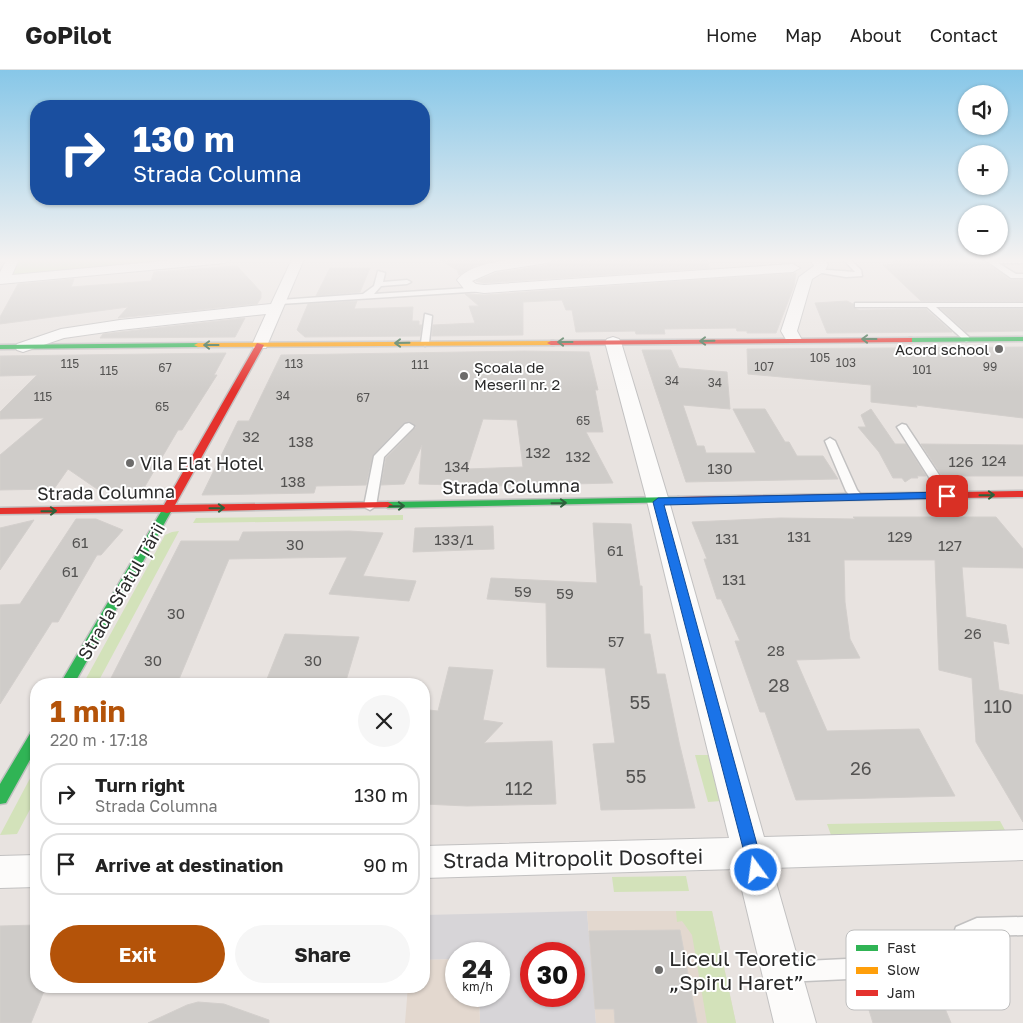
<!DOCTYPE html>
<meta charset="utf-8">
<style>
body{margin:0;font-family:"Golos Text",sans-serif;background:#f6f6f6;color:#222;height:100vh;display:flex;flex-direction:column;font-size:19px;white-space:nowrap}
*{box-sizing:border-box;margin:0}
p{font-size:16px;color:#767676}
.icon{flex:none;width:28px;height:28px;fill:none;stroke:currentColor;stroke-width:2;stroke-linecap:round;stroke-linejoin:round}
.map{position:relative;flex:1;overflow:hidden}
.side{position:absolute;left:30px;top:608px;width:400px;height:315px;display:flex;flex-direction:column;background:#fff;border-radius:20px;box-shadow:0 1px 4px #0004}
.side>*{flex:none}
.hud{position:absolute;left:30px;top:30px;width:400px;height:105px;border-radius:20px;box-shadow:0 1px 4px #0004;background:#1a4fa0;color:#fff;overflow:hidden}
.fabs{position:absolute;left:958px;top:15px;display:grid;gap:10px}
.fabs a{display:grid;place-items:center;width:50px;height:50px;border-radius:50%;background:#fff;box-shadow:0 1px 4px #0004;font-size:25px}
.speed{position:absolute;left:445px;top:872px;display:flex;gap:10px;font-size:25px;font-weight:700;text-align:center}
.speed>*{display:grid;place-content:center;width:65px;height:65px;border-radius:50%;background:#fff;box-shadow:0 1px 4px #0004;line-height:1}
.speed small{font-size:12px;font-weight:400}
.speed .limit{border:8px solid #d22;background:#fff;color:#111}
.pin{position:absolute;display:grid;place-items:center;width:42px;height:42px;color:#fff;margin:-21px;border-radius:10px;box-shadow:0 2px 8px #0006}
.me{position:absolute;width:55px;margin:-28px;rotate:346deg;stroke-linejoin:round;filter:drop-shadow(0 0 4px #0008)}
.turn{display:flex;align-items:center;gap:18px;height:105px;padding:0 20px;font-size:22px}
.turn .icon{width:65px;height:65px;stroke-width:2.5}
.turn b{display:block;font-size:35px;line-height:42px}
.round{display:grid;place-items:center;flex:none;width:52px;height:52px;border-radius:26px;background:#f6f6f6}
.summary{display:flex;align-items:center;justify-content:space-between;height:85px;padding:0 20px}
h1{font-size:30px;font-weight:700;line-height:38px;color:#b45309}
.primary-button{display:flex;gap:10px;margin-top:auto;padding:10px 20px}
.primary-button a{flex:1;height:58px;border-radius:30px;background:#b45309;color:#fff;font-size:20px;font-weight:700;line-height:58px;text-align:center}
.primary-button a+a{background:#f6f6f6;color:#222}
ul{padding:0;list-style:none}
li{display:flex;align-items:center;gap:15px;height:62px;margin:0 10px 8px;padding:0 10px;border:2px solid #e0e0e0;border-radius:20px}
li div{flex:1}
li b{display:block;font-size:19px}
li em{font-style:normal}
header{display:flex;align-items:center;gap:30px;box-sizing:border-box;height:70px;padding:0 25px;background:#fff;border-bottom:1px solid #e0e0e0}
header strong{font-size:24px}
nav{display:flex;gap:28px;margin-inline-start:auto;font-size:18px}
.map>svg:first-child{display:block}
</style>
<header>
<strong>GoPilot</strong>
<nav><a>Home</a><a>Map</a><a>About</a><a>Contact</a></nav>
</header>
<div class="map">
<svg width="1023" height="953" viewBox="0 0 1023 953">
<rect width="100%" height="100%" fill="#e8e3e0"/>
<path fill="#d7d5d8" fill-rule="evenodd" d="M 587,841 L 596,953 L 480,953 L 479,926 L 499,926 L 499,884 L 456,884 L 456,889 L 424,890 L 424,845 ZM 531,884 L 574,884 L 574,926 L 531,926 Z"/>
<path fill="#e3d8cf" d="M 587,841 L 712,841 L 736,953 L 596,953 Z
M 456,889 L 456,926 L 479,926 L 480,953 L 405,953 L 408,916 L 424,916 L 424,890 Z"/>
<path fill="#d3e2ba" d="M 14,189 L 199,189 L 200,192 L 8,206 Z
M 403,445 L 403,450 L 193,453 L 196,448 Z
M 179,461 L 97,614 L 83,614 L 165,465 L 172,462 Z
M 695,685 L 708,685 L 721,731 L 708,732 Z
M 36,697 L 36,728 L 17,764 L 0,765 Z
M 1000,751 L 1006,762 L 831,765 L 827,754 Z
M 686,806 L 689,821 L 614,822 L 612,807 Z
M 676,841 L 712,841 L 736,953 L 707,953 L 692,865 L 682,851 L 677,852 Z"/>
<path fill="#cfccc9" stroke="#d3cfcc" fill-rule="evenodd" d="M 438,189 L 506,189 L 477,195 L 459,205 L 457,200 Z
M 555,189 L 699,189 L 707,190 L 710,198 L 484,213 L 476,211 L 496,203 L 547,195 Z
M 957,190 L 962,194 L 988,194 L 1010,210 L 1023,210 L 1023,231 L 921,231 L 883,195 L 896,194 L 893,191 Z
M 237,196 L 261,222 L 261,228 L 257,234 L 118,248 L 128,237 L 0,254 L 0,247 L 18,214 L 74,209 L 71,217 L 151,211 L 154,202 Z
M 330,198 L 370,198 L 360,222 L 316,226 Z
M 796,203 L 794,216 L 776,263 L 747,263 L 747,261 L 737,261 L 736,258 L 664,259 L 665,264 L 636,264 L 635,261 L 576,262 L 572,240 L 566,240 L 562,230 L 523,232 L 523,265 L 432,266 L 433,255 L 475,253 L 469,236 L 479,236 L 465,224 L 484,225 Z
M 357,231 L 354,239 L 413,237 L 412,251 L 419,251 L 419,255 L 422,255 L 420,266 L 305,267 L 297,260 L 308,234 Z
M 847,231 L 853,234 L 854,238 L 859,240 L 926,239 L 952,262 L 827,263 L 815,233 Z
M 941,239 L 1023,239 L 1023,261 L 966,262 Z
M 245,248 L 235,267 L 100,268 L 103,264 L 120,262 Z
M 1023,277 L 1023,348 L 916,335 L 917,337 L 871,332 L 871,315 L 748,304 L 747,279 Z
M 642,280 L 671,280 L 679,298 L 727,302 L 730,339 L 683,335 L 697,376 L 704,376 L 706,383 L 756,383 L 733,339 L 765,339 L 785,372 L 789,372 L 797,386 L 823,386 L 838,409 L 686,412 Z
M 524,281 L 589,282 L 598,320 L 595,320 L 603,362 L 586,362 L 613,413 L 493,416 L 419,414 L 422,375 L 404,414 L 381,415 L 386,388 L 416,357 L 409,351 L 404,353 L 373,385 L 366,415 L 316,416 L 314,423 L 202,425 L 238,351 L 249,351 L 281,285 ZM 483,349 L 517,350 L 523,397 L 467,399 Z
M 226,283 L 214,305 L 217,305 L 182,360 L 178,360 L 144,418 L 97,419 L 68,399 L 54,419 L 0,420 L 0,385 L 44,348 L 0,349 L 0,342 L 37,305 L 0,306 L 0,286 Z
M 871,339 L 895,374 L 906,374 L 926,406 L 917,406 L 918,408 L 911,408 L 905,412 L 902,408 L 893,408 L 879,382 L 858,357 L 866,357 L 861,345 Z
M 921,374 L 1023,375 L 1023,406 L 942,406 Z
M 853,447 L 996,447 L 1023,479 L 1023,498 L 962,497 L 966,547 L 1006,555 L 1009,574 L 993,571 L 999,620 L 1023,625 L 1023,752 L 976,672 L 972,608 L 939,600 L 935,490 L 844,490 L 845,532 L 850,569 L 860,588 L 796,590 L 827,661 L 919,659 L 955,726 L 796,730 L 765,642 L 760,642 L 735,571 L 740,571 L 721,529 L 717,529 L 704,489 L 707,489 L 692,452 L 780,448 L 855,449 Z
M 76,449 L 96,449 L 123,460 L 101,485 L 97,485 L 58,552 L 52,552 L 0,634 L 0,535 L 20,534 Z
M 34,450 L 0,500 L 0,458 Z
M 593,453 L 631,454 L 640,516 L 642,516 L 644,564 L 650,564 L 657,604 L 665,604 L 679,672 L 695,738 L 601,740 L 593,674 L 615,673 L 605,598 L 547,597 L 546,533 L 487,529 L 491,508 L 597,513 Z
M 493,456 L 494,479 L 413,482 L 415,458 Z
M 349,461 L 383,463 L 363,506 L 416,511 L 409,531 L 329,524 L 347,487 L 229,489 L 177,614 L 108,614 L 181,471 L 239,471 L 243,462 Z
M 285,564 L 359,567 L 345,614 L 265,614 Z
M 449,597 L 493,600 L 483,650 L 503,653 L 484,673 L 552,671 L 556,734 L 467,736 L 424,734 L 424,676 L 429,640 L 438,641 Z
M 36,855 L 36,916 L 46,916 L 31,953 L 0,953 L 0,856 Z
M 680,860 L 697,953 L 615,953 L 614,939 L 595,939 L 589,861 Z
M 861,914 L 935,914 L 951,953 L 873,953 Z
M 198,932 L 224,934 L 269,950 L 269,953 L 148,953 L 187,935 Z"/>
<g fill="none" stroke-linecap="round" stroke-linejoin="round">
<g stroke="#c2c1c1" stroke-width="3">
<path id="lane" d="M 843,189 L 850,189 L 861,200 L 862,206 L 846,207 L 810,201 L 814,199 L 855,202 Z
M 984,189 L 1023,189 L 1023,193 L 998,193 L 1016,204 L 1023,204 L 1023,208 L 1011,208 Z
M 378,201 L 385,203 L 383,212 L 407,210 L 411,212 L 407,214 L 381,216 L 374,224 L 484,217 L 488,219 L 484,221 L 280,234 L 276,232 L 280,230 L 363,224 L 374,216 Z
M 855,233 L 1023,233 L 1023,237 L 936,237 L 969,267 L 969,271 L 966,272 L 927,237 L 855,237 Z
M 425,244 L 432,246 L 429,273 L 425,276 L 421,273 Z
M 409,353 L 414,356 L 413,358 L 384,387 L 376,436 L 370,440 L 366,438 L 364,436 L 374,386 L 405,354 Z
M 902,354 L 906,355 L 953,426 L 951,428 L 943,428 L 941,426 L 897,357 Z
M 830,368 L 835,371 L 857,420 L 863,427 L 861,429 L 853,429 L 846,421 L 825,371 Z
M 1023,847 L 1023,865 L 979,866 L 973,869 C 973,883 970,898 956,904 L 784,912 L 777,909 L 774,902 L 777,895 L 784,892 L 950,884 C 955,876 952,866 956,857 L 977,848 Z"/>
</g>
<g stroke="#c2c1c1" stroke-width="2">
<path id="street" d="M 7,189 L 19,189 L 12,205 L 186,189 L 231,189 L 225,193 L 0,214 L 0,202 Z
M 292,189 L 304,189 L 266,278 L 254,278 L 252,275 L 266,244 L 120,260 L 64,268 L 23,282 L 17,280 L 15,277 L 17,274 L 61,259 L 120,250 L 271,234 Z
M 520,189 L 553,189 L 547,193 L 495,201 L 472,211 L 476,214 L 484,215 L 793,194 L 800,198 L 793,202 L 484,223 L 465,220 L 457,210 C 470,194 500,191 520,189 Z
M 810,189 L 823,189 L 828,194 L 825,201 L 812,209 L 797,261 L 802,270 L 800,273 L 788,273 L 781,261 L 799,207 L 814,196 Z
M 613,267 L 619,269 L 621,272 L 669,431 L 764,767 L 1023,760 L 1023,790 L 772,798 L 816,953 L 774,953 L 737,799 L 424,808 L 424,776 L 729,768 L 647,431 L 605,272 L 607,269 Z
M 36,785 L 36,817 L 0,818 L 0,786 Z"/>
</g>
<g stroke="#c2c1c1" stroke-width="3">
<path id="fast" d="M 1023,267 L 1023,271 L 909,272 L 905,270 L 909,268 Z
M 201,273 L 202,275 L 198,277 L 0,279 L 0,275 Z
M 678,427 L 682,428 L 683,430 L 682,432 L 388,438 L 383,435 L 388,432 Z
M 167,437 L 172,440 L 74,614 L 60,614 L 162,440 Z
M 36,660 L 36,679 L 6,733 L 0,734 L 0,714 L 31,662 Z"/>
</g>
<g stroke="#c2c1c1" stroke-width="3">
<path id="slow" d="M 551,271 L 554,271 L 554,275 L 198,277 L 194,275 L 198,273 Z"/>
</g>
<g stroke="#c2c1c1" stroke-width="3">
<path id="jam" d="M 909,268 L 912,268 L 912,272 L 551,275 L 547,273 L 551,271 Z
M 257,273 L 264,275 L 175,435 L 388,432 L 393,435 L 392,437 L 171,442 L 167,443 L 163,442 L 0,444 L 0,438 L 164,435 Z
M 1023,421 L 1023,427 L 678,433 L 673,430 L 678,427 Z"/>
</g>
<use href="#lane" fill="#fcfbfa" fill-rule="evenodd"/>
<use href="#street" fill="#fcfbfa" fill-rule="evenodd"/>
<use href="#fast" fill="#30b455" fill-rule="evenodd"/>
<use href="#slow" fill="#ff9f0a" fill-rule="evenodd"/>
<use href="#jam" fill="#e5322d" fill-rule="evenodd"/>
</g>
<defs><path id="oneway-shaft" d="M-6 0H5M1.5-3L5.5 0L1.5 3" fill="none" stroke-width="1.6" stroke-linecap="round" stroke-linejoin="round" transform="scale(1.25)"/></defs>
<g stroke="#2c613b">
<use href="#oneway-shaft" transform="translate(869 269) rotate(180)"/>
<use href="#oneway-shaft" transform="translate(707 271) rotate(179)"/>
<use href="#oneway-shaft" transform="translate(565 272) rotate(180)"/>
<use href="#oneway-shaft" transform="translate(402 273) rotate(179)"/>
<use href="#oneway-shaft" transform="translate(211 275) rotate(180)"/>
<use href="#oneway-shaft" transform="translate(987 425) rotate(-1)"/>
<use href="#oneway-shaft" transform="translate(559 433) rotate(-1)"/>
<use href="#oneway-shaft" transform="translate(397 436) rotate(-1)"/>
<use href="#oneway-shaft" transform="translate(217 438) rotate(-1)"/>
<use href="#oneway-shaft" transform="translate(49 441) rotate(-1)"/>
</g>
<linearGradient id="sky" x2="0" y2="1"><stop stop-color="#87c7e8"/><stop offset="0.59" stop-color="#f5f2f1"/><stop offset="1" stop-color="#f5f2f1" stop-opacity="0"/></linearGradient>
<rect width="1023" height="322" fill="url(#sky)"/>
<path fill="#1a73e8" stroke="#114b97" d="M 947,422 L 953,426 L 951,428 L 664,435 L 764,800 L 762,805 L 756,808 L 750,805 L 653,432 L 658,428 Z"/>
<g fill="#6c6b6a" stroke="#fff" stroke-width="2">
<circle cx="999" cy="279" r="5"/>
<circle cx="464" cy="306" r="5"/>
<circle cx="130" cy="393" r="5"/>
<circle cx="659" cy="900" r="5"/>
</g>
<g text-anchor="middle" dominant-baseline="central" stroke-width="4" stroke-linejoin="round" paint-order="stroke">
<g font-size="12" fill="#545352">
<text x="820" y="287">105</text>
<text x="846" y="292">103</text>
<text x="70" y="293">115</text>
<text x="294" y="293">113</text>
<text x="420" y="294">111</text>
<text x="764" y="296">107</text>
<text x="990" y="296">99</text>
<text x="165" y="297">67</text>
<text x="922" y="299">101</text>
<text x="109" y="300">115</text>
<text x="672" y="310">34</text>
<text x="715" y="312">34</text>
<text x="283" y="325">34</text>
<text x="43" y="326">115</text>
<text x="363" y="327">67</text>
<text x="162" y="336">65</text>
<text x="583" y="350">65</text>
</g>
<g font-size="15" fill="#2a2a2a" stroke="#fff" text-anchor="end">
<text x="989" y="279">Acord school</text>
<text x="474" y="297" text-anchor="start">Școala de<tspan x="474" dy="17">Meserii nr. 2</tspan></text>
</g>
<g font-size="15" fill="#545352">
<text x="251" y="366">32</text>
<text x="301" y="371">138</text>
<text x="538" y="382">132</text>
<text x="578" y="386">132</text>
<text x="994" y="390">124</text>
<text x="961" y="391">126</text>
<text x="457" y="396">134</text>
<text x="720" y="398">130</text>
<text x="293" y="411">138</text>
<text x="799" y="466">131</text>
<text x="900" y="466">129</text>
<text x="727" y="468">131</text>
<text x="454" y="469">133/1</text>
<text x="80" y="472">61</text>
<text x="295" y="474">30</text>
<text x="950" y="475">127</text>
<text x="615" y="480">61</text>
<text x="70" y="501">61</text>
<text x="734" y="509">131</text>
<text x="523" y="521">59</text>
<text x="565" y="523">59</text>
<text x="176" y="543">30</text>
<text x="973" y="563">26</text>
<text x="616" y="571">57</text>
<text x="776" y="580">28</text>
<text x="153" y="590">30</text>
<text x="313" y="590">30</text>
</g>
<g font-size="18" fill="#2a2a2a" stroke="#fff" text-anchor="start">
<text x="140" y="393">Vila Elat Hotel</text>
</g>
<g font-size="18" fill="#2a2a2a" stroke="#fff">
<text transform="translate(511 416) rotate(-1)">Strada Columna</text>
<text transform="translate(106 422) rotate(-1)">Strada Columna</text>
<text transform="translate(121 521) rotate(-60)">Strada Sfatul Țării</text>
</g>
<g font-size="18" fill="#545352">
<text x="779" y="615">28</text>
<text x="640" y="632">55</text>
<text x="998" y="636">110</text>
<text x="861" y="698">26</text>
<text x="636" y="706">55</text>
<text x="519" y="718">112</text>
</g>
<g font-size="21" fill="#2a2a2a" stroke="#fff">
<text transform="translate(573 788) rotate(-1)">Strada Mitropolit Dosoftei</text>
</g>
<g font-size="21" fill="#2a2a2a" stroke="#fff" text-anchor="start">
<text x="669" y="888">Liceul Teoretic<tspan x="669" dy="24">„Spiru Haret”</tspan></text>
</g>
</g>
<rect x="846" y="860" width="164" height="80" rx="8" fill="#fff" stroke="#bfbfbf" stroke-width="1"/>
<rect x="856" y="875" width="22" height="6" fill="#30b455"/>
<rect x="856" y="897" width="22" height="7" fill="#ff9f0a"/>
<rect x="856" y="920" width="22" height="6" fill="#e5322d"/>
<g font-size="14" fill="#2a2a2a">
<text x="887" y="883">Fast</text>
<text x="887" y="905">Slow</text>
<text x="887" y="928">Jam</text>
</g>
</svg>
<div class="fabs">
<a><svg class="icon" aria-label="sound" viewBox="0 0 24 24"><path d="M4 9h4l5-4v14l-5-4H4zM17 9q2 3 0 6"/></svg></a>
<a>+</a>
<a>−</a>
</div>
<div class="speed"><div>24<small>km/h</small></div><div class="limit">30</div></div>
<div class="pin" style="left:947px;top:426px;background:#d93025"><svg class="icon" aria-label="arrive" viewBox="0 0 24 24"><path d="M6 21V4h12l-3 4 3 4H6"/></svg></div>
<svg class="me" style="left:756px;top:800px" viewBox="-20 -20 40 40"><circle r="17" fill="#1a73e8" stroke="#fff" stroke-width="3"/><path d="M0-11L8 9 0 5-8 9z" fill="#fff"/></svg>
<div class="hud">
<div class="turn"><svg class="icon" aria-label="right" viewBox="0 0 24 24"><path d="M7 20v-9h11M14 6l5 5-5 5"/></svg><div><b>130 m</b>Strada Columna</div></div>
</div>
<section class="side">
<div class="summary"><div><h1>1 min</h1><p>220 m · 17:18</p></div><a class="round"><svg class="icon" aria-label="close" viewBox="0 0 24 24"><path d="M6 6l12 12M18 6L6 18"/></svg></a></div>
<ul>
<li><svg class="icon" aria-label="right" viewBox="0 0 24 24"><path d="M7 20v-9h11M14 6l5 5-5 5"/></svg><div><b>Turn right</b><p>Strada Columna</p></div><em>130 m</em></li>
<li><svg class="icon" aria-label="arrive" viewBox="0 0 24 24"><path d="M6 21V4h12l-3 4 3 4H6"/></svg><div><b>Arrive at destination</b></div><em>90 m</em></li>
</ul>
<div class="primary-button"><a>Exit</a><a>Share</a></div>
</section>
</div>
